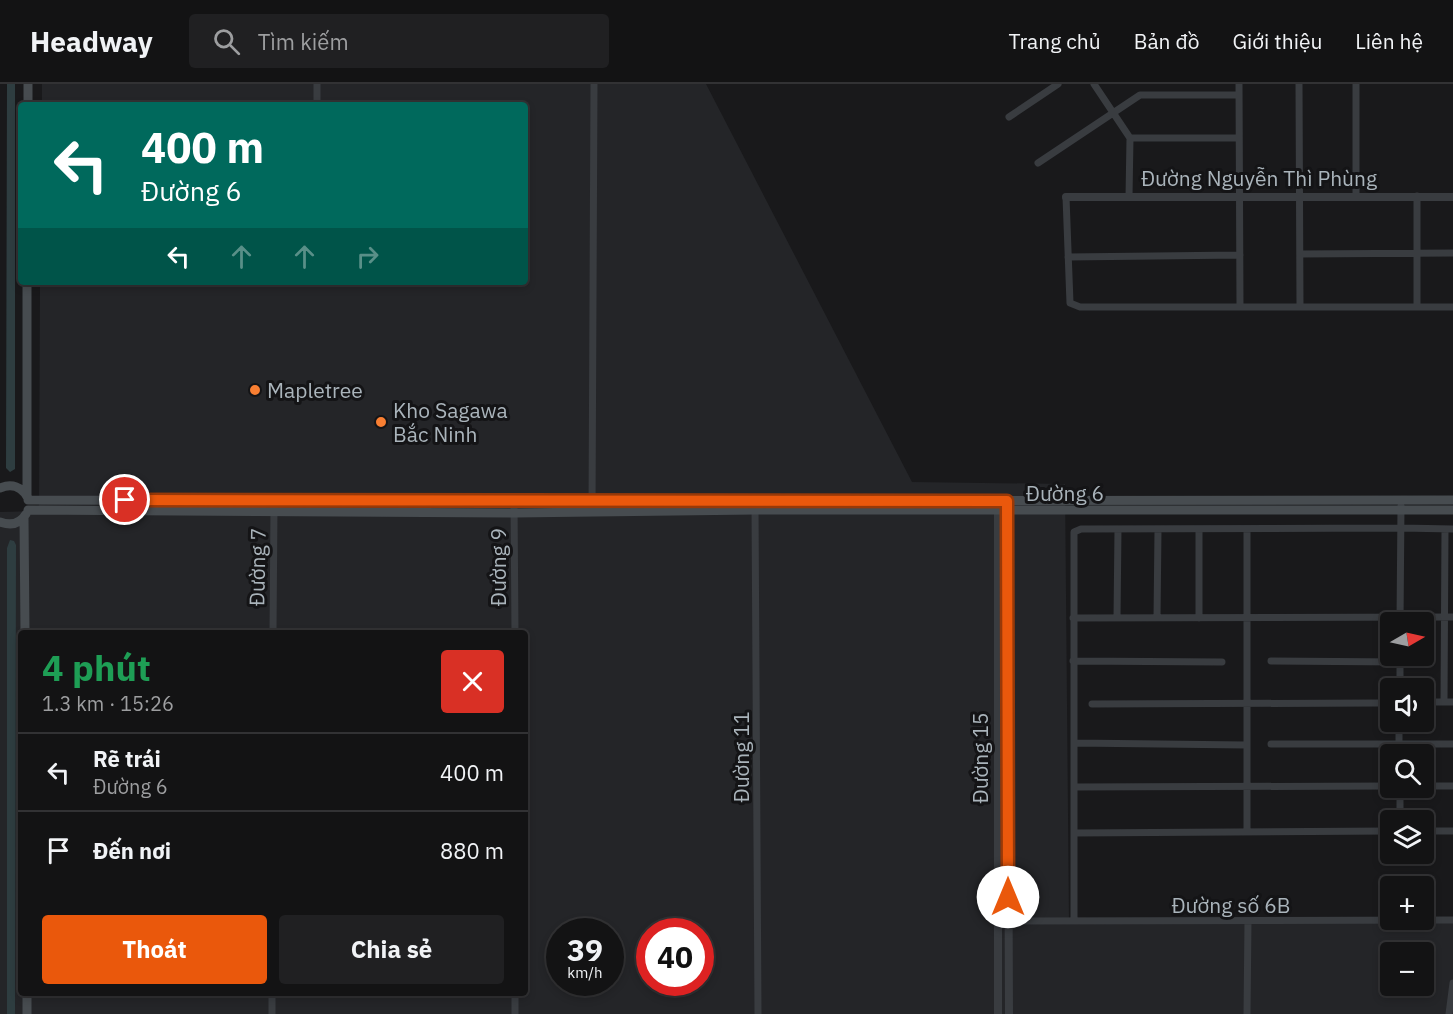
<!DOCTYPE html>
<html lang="vi">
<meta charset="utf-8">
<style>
body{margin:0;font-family:"IBM Plex Sans",sans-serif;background:#202022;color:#f1f3f6;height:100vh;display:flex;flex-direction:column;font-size:22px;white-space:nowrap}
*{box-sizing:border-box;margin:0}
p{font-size:20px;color:#9d9ea0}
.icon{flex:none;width:33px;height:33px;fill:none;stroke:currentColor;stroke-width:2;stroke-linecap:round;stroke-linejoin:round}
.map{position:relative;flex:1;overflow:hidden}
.sheet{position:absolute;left:18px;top:546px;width:510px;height:366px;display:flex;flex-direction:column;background:#131314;border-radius:6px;box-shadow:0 3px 9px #0003,0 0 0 2px #323234}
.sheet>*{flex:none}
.hud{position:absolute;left:18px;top:18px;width:510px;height:183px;border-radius:6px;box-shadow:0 3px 9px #0003,0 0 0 2px #323234;background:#00695c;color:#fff;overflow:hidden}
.needle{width:39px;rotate:81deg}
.controls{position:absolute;left:1380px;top:528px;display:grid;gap:12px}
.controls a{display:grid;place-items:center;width:54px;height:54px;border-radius:6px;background:#131314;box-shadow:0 3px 9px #0003,0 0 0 2px #323234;font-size:30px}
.speed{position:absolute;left:546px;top:834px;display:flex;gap:12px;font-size:30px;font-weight:700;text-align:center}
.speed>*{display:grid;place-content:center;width:78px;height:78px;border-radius:50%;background:#131314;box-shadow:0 3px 9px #0003,0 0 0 2px #323234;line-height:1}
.speed small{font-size:15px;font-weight:400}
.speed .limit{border:9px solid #d22;background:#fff;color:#111}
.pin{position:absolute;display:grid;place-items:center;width:51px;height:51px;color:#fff;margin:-26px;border:3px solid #fff;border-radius:50%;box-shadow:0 2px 6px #0007}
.me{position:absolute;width:66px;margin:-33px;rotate:0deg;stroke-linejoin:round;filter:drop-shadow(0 0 4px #0008)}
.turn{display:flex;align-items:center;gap:21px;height:126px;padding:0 24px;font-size:27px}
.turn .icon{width:78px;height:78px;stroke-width:2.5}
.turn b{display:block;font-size:42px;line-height:51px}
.lanes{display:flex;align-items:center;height:57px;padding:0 24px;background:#0003;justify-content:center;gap:30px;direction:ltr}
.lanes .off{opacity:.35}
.round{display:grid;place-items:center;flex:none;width:63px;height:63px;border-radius:6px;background:#202022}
.overview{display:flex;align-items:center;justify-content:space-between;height:102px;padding:0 24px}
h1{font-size:36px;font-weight:700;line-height:45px;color:#1e9e55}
.cta{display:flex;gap:12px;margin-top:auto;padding:12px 24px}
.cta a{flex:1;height:69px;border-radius:6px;background:#ea580c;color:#fff;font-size:24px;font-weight:700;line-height:69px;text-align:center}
.cta a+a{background:#202022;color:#f1f3f6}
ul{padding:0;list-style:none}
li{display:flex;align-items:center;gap:18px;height:78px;padding:0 24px;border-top:2px solid #323234}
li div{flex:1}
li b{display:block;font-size:22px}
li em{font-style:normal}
header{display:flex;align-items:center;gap:36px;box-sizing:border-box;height:84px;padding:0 30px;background:#131314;border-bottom:2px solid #323234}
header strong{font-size:28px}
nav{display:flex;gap:33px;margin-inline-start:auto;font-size:21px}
.search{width:420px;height:54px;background:#202022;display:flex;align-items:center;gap:15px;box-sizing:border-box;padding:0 21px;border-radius:6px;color:#9d9ea0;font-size:22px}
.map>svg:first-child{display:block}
</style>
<header>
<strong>Headway</strong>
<div class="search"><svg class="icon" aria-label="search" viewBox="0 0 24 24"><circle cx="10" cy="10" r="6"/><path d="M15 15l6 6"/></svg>Tìm kiếm</div>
<nav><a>Trang chủ</a><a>Bản đồ</a><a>Giới thiệu</a><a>Liên hệ</a></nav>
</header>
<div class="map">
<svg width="1453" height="930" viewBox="0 0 1453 930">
<rect width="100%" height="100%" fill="#19191b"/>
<path fill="#242528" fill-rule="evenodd" d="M 42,0 L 706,0 L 912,398 L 1065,400 L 1069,839 L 1453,838 L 1453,930 L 0,930 L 0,428 L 39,427 L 40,198 L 525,198 L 525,21 L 42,21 ZM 21,549 L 525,549 L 525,909 L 21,909 ZM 560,848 L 610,848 L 610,898 L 560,898 ZM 650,848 L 700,848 L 700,898 L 650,898 ZM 1390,868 L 1424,868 L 1424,902 L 1390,902 Z"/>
<path fill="#2e3d40" d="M 7,0 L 15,0 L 15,385 L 10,388 L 6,384 Z
M 10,456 L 14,457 L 16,461 L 15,930 L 7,930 L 7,464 Z"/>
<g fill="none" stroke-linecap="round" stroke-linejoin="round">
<path stroke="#393c40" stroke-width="7" d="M 317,0 L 317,21
M 1094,0 L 1130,54 L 1129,113
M 1239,0 L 1240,223
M 1299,0 L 1300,223
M 1356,0 L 1356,112
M 1009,33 L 1058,0
M 1130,54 L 1239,54
M 1038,79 L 1140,11 L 1239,11
M 1417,112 L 1417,223
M 1066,113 L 1070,219 L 1080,223 L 1453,223
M 1300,170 L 1453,169
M 1068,173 L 1240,171
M 514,417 L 515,549
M 755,422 L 758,930
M 592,428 L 594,0
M 1199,445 L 1199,534
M 1073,534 L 1453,533
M 1117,534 L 1118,445
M 1157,534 L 1158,446
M 1400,538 L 1401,422
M 273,549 L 274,423
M 1073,577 L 1222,578
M 1271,577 L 1400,578
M 1400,604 L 1400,572
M 1424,618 L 1453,618
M 1444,618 L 1445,445
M 1092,620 L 1378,619
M 1074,659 L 1246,661
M 1271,660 L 1453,660
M 1399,670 L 1399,638
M 1424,702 L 1453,702
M 1074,703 L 1390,702
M 1400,704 L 1400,736
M 1247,747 L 1247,445
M 1424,747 L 1453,747
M 1074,749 L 1390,747
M 998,837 L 1453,836
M 1074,837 L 1074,448 L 1081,445 L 1401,444 L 1453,445
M 272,909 L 272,930
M 515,909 L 515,930
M 1247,930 L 1248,837
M 1449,930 L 1453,899"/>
<path stroke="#393c40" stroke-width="8" d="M 1066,113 L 1453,113
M 1007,420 L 1009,930
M 998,930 L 998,421"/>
<path stroke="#474c50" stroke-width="9" d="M 28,21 L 28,0
M 0,404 C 12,399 22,403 28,414
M 27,412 L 27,198
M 28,416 L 514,417 L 1453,416
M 28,426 L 515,429 L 755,426 L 1453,426
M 24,434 L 25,549
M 0,438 C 11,442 20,440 26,430
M 27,909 L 27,930"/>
</g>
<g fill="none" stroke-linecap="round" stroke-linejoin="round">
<g stroke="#983908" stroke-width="15">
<path id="route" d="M 125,416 L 1007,417 L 1008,813"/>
</g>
<use href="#route" stroke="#ea580c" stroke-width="10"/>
</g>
<g fill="#f97f32" stroke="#141416" stroke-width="2">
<circle cx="255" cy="306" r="6"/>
<circle cx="381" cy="338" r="6"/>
</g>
<g text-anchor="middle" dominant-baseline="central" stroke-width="6" stroke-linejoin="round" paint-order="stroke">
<g font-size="21" fill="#aab4bb" stroke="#141416">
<text x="1259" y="94">Đường Nguyễn Thì Phùng</text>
<text x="1065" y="409">Đường 6</text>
<text transform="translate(257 483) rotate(-89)">Đường 7</text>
<text transform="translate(498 483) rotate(-90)">Đường 9</text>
<text transform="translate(741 673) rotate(-90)">Đường 11</text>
<text transform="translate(980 674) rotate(-90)">Đường 15</text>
<text x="1231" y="821">Đường số 6B</text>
</g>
<g font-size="21" fill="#aab4bb" stroke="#141416" text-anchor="start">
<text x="267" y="306">Mapletree</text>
<text x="393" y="326">Kho Sagawa<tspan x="393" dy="24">Bắc Ninh</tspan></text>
</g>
</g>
</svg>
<div class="controls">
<a><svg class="needle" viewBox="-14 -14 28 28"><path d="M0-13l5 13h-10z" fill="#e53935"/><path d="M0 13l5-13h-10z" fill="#9d9ea0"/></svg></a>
<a><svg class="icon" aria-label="sound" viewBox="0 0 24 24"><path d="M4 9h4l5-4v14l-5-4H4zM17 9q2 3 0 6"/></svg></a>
<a><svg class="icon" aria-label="search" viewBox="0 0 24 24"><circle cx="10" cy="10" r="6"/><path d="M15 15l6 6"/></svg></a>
<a><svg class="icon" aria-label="layers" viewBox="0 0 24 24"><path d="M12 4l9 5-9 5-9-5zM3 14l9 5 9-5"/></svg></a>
<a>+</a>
<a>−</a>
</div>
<div class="speed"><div>39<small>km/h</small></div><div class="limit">40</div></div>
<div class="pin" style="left:125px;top:416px;background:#d93025"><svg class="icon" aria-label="arrive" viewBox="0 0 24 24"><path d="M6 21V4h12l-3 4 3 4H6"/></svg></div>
<svg class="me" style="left:1008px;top:813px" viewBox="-20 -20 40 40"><circle r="19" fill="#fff"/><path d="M0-13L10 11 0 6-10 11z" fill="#ea580c"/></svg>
<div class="hud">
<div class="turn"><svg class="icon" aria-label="left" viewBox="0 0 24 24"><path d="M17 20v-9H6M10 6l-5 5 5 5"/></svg><div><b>400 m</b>Đường 6</div></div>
<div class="lanes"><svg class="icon" aria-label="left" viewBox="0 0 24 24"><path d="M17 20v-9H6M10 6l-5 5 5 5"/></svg><svg class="icon off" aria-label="ahead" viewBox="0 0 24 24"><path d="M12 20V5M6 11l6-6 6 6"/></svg><svg class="icon off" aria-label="ahead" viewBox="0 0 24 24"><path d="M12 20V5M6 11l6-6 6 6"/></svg><svg class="icon off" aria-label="right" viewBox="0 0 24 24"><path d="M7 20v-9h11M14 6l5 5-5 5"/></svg></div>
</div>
<section class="sheet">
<div class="overview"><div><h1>4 phút</h1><p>1.3 km · 15:26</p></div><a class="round" style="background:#d93025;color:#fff"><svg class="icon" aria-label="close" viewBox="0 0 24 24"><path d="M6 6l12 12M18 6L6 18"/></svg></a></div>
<ul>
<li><svg class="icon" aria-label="left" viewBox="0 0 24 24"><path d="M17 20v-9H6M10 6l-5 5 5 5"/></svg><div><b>Rẽ trái</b><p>Đường 6</p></div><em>400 m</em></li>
<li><svg class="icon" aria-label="arrive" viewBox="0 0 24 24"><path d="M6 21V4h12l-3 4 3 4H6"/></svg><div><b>Đến nơi</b></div><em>880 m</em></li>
</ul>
<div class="cta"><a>Thoát</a><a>Chia sẻ</a></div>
</section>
</div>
